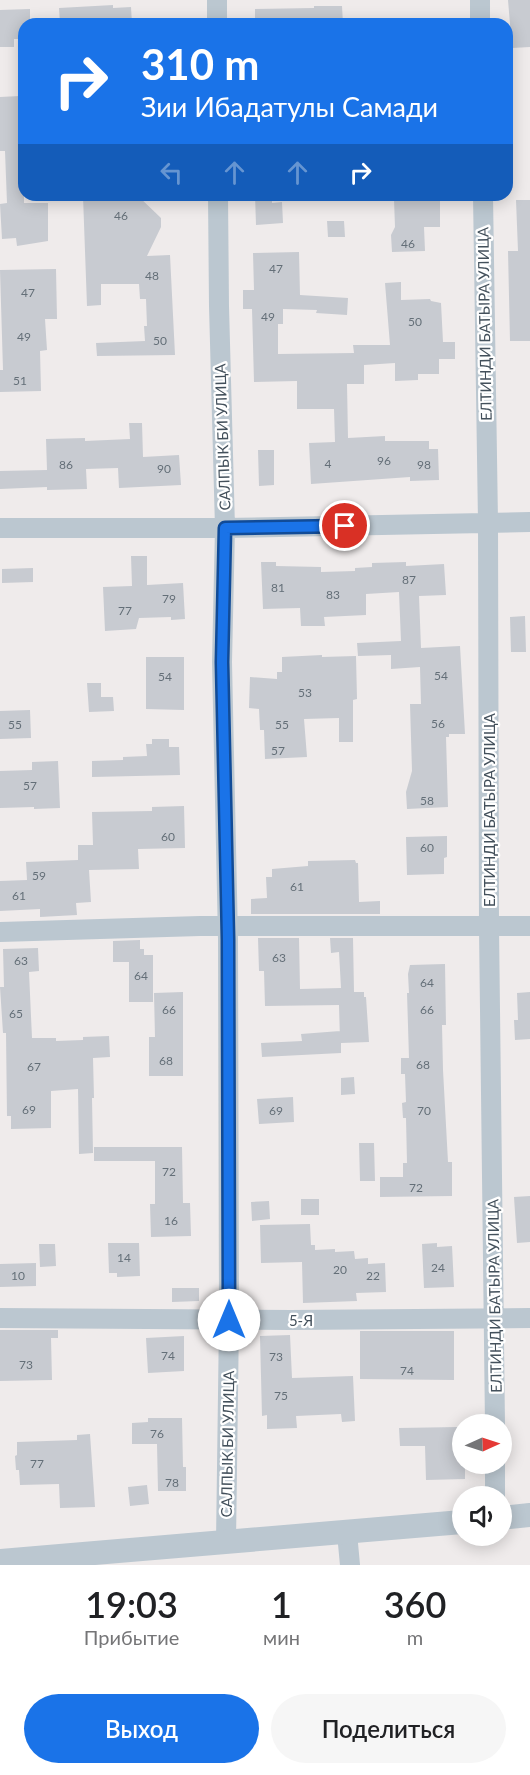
<!DOCTYPE html>
<html lang="ru">
<meta charset="utf-8">
<style>
body{margin:0;font-family:Lato,sans-serif;background:#f6f6f6;color:#202124;height:100vh;display:flex;flex-direction:column;font-size:22px;white-space:nowrap}
*{box-sizing:border-box;margin:0}
p{font-size:20px;color:#757577}
.icon{flex:none;width:33px;height:33px;fill:none;stroke:currentColor;stroke-width:2;stroke-linecap:round;stroke-linejoin:round}
.map{position:relative;height:1565px;overflow:hidden}
.panel{display:flex;flex-direction:column;background:#fff;flex:1}
.panel>*{flex:none}
.guide{position:absolute;left:18px;top:18px;width:495px;height:183px;border-radius:18px;box-shadow:0 3px 15px #0003;background:#1a73e8;color:#fff;overflow:hidden}
.needle{width:39px;rotate:87deg}
.buttons{position:absolute;left:452px;top:1414px;display:grid;gap:12px}
.buttons a{display:grid;place-items:center;width:60px;height:60px;border-radius:50%;background:#fff;box-shadow:0 3px 15px #0003;font-size:30px}
.pin{position:absolute;display:grid;place-items:center;width:51px;height:51px;color:#fff;margin:-26px;border:3px solid #fff;border-radius:50%;box-shadow:0 2px 6px #0007}
.me{position:absolute;width:66px;margin:-33px;rotate:0deg;stroke-linejoin:round;filter:drop-shadow(0 0 4px #0008)}
.turn{display:flex;align-items:center;gap:21px;height:126px;padding:0 24px;font-size:27px}
.turn .icon{width:78px;height:78px;stroke-width:2.5}
.turn b{display:block;font-size:42px;line-height:51px}
.lanes{display:flex;align-items:center;height:57px;padding:0 24px;background:#0003;justify-content:center;gap:30px;direction:ltr}
.lanes .off{opacity:.35}
.eta{display:flex;justify-content:space-evenly;align-items:center;height:102px;text-align:center}
.eta b{font-size:36px;font-weight:600;line-height:42px}
.action{display:flex;gap:12px;margin-top:auto;padding:12px 24px}
.action a{flex:1;height:69px;border-radius:36px;background:#1a73e8;color:#fff;font-size:24px;font-weight:600;line-height:69px;text-align:center}
.action a+a{background:#f6f6f6;color:#202124}
.map>svg:first-child{display:block}
</style>
<div class="map">
<svg width="530" height="1565" viewBox="0 0 530 1565">
<rect width="100%" height="100%" fill="#efebeb"/>
<path fill="#c8cbd1" d="M 508,0 L 530,0 L 530,47 L 512,48 Z
M 113,5 L 113,8 L 131,7 L 132,24 L 60,24 L 59,8 Z
M 314,6 L 342,6 L 343,24 L 255,22 L 255,9 L 314,8 Z
M 30,9 L 30,24 L 24,24 L 24,39 L 14,39 L 14,47 L 0,47 L 0,10 Z
M 20,96 L 24,133 L 24,203 L 48,203 L 48,241 L 17,246 L 16,238 L 2,239 L 0,204 L 7,203 L 5,151 L 0,151 L 0,97 Z
M 137,195 L 161,218 L 161,227 L 147,256 L 170,255 L 175,355 L 97,356 L 96,343 L 145,341 L 144,326 L 147,326 L 146,299 L 140,299 L 139,284 L 101,284 L 101,305 L 87,306 L 83,196 Z
M 255,195 L 272,195 L 272,203 L 282,202 L 283,223 L 256,225 Z
M 414,198 L 415,201 L 440,201 L 440,227 L 424,227 L 425,251 L 392,252 L 391,235 L 395,227 L 394,199 Z
M 516,200 L 530,200 L 530,341 L 510,341 L 508,251 L 518,251 Z
M 327,221 L 344,221 L 345,237 L 328,237 Z
M 299,252 L 300,295 L 348,298 L 347,315 L 316,313 L 317,310 L 283,309 L 283,324 L 278,324 L 278,354 L 354,353 L 353,345 L 390,345 L 385,283 L 401,282 L 401,300 L 430,299 L 431,301 L 441,303 L 443,342 L 455,342 L 455,359 L 439,359 L 439,374 L 418,374 L 418,380 L 395,381 L 395,363 L 364,365 L 364,384 L 347,384 L 348,438 L 385,436 L 385,441 L 429,441 L 429,449 L 438,449 L 439,480 L 410,481 L 410,477 L 311,484 L 309,443 L 335,442 L 334,409 L 297,409 L 297,381 L 254,382 L 252,309 L 243,309 L 243,290 L 254,290 L 253,253 Z
M 56,269 L 57,319 L 45,319 L 47,350 L 40,351 L 41,391 L 0,392 L 0,370 L 3,370 L 0,270 Z
M 129,423 L 142,423 L 143,457 L 179,455 L 181,485 L 119,488 L 118,468 L 86,469 L 87,489 L 47,490 L 47,487 L 0,489 L 0,471 L 47,470 L 46,439 L 85,438 L 85,441 L 130,439 Z
M 258,450 L 274,450 L 274,485 L 259,486 Z
M 131,556 L 147,556 L 147,585 L 183,583 L 185,619 L 171,620 L 171,617 L 139,618 L 136,629 L 105,631 L 103,587 L 132,586 Z
M 261,562 L 276,562 L 276,566 L 321,567 L 321,572 L 355,571 L 355,568 L 372,567 L 372,563 L 406,562 L 406,566 L 444,564 L 446,595 L 419,596 L 421,648 L 460,646 L 465,734 L 449,734 L 449,737 L 446,737 L 448,807 L 407,809 L 406,792 L 412,771 L 410,704 L 421,704 L 420,667 L 391,669 L 391,655 L 358,656 L 357,643 L 401,641 L 399,592 L 366,594 L 366,615 L 324,617 L 325,626 L 301,626 L 300,608 L 263,609 Z
M 33,568 L 33,582 L 2,583 L 2,569 Z
M 525,616 L 526,652 L 511,652 L 510,617 Z
M 322,655 L 322,657 L 356,656 L 357,699 L 353,700 L 353,742 L 339,742 L 339,718 L 304,719 L 307,757 L 265,759 L 264,730 L 260,730 L 259,709 L 249,708 L 250,677 L 277,679 L 277,672 L 282,672 L 282,657 Z
M 146,657 L 184,657 L 184,710 L 146,709 Z
M 87,683 L 101,683 L 101,697 L 113,697 L 114,711 L 89,712 Z
M 30,710 L 31,738 L 0,739 L 0,711 Z
M 152,739 L 169,739 L 169,747 L 179,747 L 180,775 L 92,777 L 92,761 L 123,760 L 123,757 L 147,756 L 146,744 L 152,744 Z
M 58,761 L 60,808 L 34,809 L 34,807 L 0,808 L 0,771 L 32,770 L 32,762 Z
M 184,806 L 185,848 L 138,849 L 139,869 L 89,870 L 91,902 L 76,903 L 77,915 L 40,917 L 40,909 L 0,911 L 0,881 L 27,880 L 26,862 L 78,860 L 78,845 L 93,845 L 92,812 L 152,811 L 152,807 Z
M 447,836 L 447,857 L 444,858 L 444,874 L 407,875 L 406,837 Z
M 355,860 L 356,863 L 358,863 L 359,902 L 380,901 L 380,914 L 251,914 L 251,899 L 267,898 L 266,877 L 272,877 L 272,869 L 308,866 L 308,861 Z
M 258,938 L 299,938 L 300,989 L 341,988 L 339,952 L 331,953 L 330,938 L 353,938 L 354,992 L 364,992 L 364,997 L 366,997 L 369,1042 L 341,1043 L 341,1053 L 262,1057 L 261,1043 L 302,1041 L 301,1034 L 340,1031 L 340,1040 L 339,1005 L 265,1006 L 264,971 L 259,971 Z
M 140,940 L 140,949 L 144,949 L 144,955 L 153,955 L 153,1002 L 129,1002 L 129,962 L 113,962 L 113,941 Z
M 38,948 L 39,971 L 29,972 L 32,1038 L 56,1038 L 56,1041 L 83,1040 L 83,1037 L 109,1036 L 110,1057 L 93,1058 L 94,1098 L 92,1098 L 93,1153 L 79,1154 L 78,1089 L 51,1091 L 51,1128 L 11,1129 L 11,1116 L 7,1116 L 6,1033 L 3,1033 L 0,987 L 4,987 L 3,949 Z
M 445,964 L 446,1025 L 442,1025 L 443,1070 L 448,1162 L 452,1162 L 452,1196 L 380,1197 L 380,1177 L 403,1177 L 403,1163 L 407,1163 L 406,1118 L 403,1118 L 402,1103 L 406,1102 L 405,1074 L 401,1074 L 401,1058 L 409,1058 L 407,993 L 409,993 L 408,974 L 410,965 Z
M 183,992 L 183,1076 L 149,1076 L 149,1037 L 155,1037 L 154,993 Z
M 530,992 L 530,1039 L 515,1040 L 514,1020 L 518,1020 L 517,993 Z
M 354,1077 L 355,1094 L 341,1095 L 341,1078 Z
M 293,1097 L 294,1122 L 259,1124 L 257,1099 Z
M 359,1143 L 374,1143 L 375,1181 L 360,1181 Z
M 94,1147 L 182,1147 L 183,1203 L 190,1203 L 191,1236 L 151,1237 L 150,1204 L 155,1204 L 155,1161 L 94,1161 Z
M 530,1196 L 530,1242 L 517,1243 L 514,1197 Z
M 301,1199 L 319,1199 L 319,1215 L 301,1215 Z
M 269,1201 L 270,1219 L 252,1221 L 251,1202 Z
M 310,1224 L 311,1245 L 315,1245 L 315,1250 L 335,1249 L 335,1252 L 354,1251 L 355,1259 L 368,1258 L 368,1264 L 385,1263 L 386,1292 L 356,1293 L 357,1301 L 303,1303 L 302,1262 L 261,1263 L 260,1225 Z
M 108,1243 L 139,1243 L 140,1276 L 117,1277 L 117,1273 L 109,1273 Z
M 437,1243 L 437,1247 L 452,1246 L 454,1287 L 424,1288 L 422,1244 Z
M 39,1244 L 55,1244 L 56,1266 L 40,1267 Z
M 36,1263 L 36,1286 L 0,1287 L 0,1264 Z
M 172,1288 L 199,1288 L 199,1301 L 172,1302 Z
M 0,1330 L 58,1330 L 58,1338 L 51,1338 L 52,1380 L 0,1381 Z
M 360,1331 L 454,1331 L 454,1380 L 360,1379 Z
M 290,1335 L 292,1378 L 353,1376 L 355,1421 L 342,1422 L 341,1414 L 296,1416 L 297,1428 L 267,1429 L 267,1415 L 262,1416 L 260,1336 Z
M 184,1336 L 184,1371 L 148,1373 L 146,1338 Z
M 148,1418 L 182,1418 L 183,1467 L 186,1467 L 186,1491 L 158,1491 L 157,1444 L 132,1444 L 132,1423 L 148,1422 Z
M 458,1427 L 458,1438 L 462,1438 L 462,1464 L 465,1464 L 465,1479 L 426,1480 L 425,1446 L 400,1446 L 399,1428 Z
M 90,1434 L 95,1507 L 60,1508 L 59,1484 L 20,1485 L 19,1470 L 16,1470 L 15,1456 L 17,1455 L 17,1442 L 77,1440 L 77,1435 Z
M 147,1485 L 149,1504 L 130,1506 L 128,1487 Z"/>
<g fill="none" stroke-linecap="round" stroke-linejoin="round">
<path stroke="#bbc7d0" stroke-width="20" d="M 217,0 L 217,24
M 480,0 L 480,24
M 218,195 L 219,306 L 225,528 L 222,662 L 228,939 L 229,1320 L 226,1542
M 483,195 L 488,522 L 489,927 L 495,1425
M 0,528 L 225,528 L 530,522
M 0,932 L 200,926 L 530,926
M 0,1318 L 291,1320 L 530,1318
M 495,1464 L 495,1497
M 347,1533 L 350,1565"/>
<path stroke="#bbc7d0" stroke-width="24" d="M 501,1518 L 530,1515
M 0,1561 L 462,1522"/>
</g>
<g fill="none" stroke-linecap="round" stroke-linejoin="round">
<g stroke="#114b97" stroke-width="15">
<path id="route" d="M 229,1320 L 228,939 L 222,662 L 225,528 L 345,526"/>
</g>
<use href="#route" stroke="#1a73e8" stroke-width="10"/>
</g>
<g text-anchor="middle" dominant-baseline="central" stroke-width="4.5" stroke-linejoin="round" paint-order="stroke">
<g font-size="12" fill="#646f78">
<text x="121" y="215">46</text>
<text x="408" y="243">46</text>
<text x="276" y="268">47</text>
<text x="152" y="275">48</text>
<text x="28" y="292">47</text>
<text x="268" y="316">49</text>
<text x="415" y="321">50</text>
<text x="24" y="336">49</text>
<text x="160" y="340">50</text>
<text x="20" y="380">51</text>
<text x="384" y="460">96</text>
<text x="328" y="463">4</text>
<text x="66" y="464">86</text>
<text x="424" y="464">98</text>
<text x="164" y="468">90</text>
<text x="409" y="579">87</text>
<text x="278" y="587">81</text>
<text x="333" y="594">83</text>
<text x="169" y="598">79</text>
<text x="125" y="610">77</text>
<text x="441" y="675">54</text>
<text x="165" y="676">54</text>
<text x="305" y="692">53</text>
<text x="438" y="723">56</text>
<text x="15" y="724">55</text>
<text x="282" y="724">55</text>
<text x="278" y="750">57</text>
<text x="30" y="785">57</text>
<text x="427" y="800">58</text>
<text x="168" y="836">60</text>
<text x="427" y="847">60</text>
<text x="39" y="875">59</text>
<text x="297" y="886">61</text>
<text x="19" y="895">61</text>
<text x="279" y="957">63</text>
<text x="21" y="960">63</text>
<text x="141" y="975">64</text>
<text x="427" y="982">64</text>
<text x="169" y="1009">66</text>
<text x="427" y="1009">66</text>
<text x="16" y="1013">65</text>
<text x="166" y="1060">68</text>
<text x="423" y="1064">68</text>
<text x="34" y="1066">67</text>
<text x="29" y="1109">69</text>
<text x="276" y="1110">69</text>
<text x="424" y="1110">70</text>
<text x="169" y="1171">72</text>
<text x="416" y="1187">72</text>
<text x="171" y="1220">16</text>
<text x="124" y="1257">14</text>
<text x="438" y="1267">24</text>
<text x="340" y="1269">20</text>
<text x="18" y="1275">10</text>
<text x="373" y="1275">22</text>
<text x="168" y="1355">74</text>
<text x="276" y="1356">73</text>
<text x="26" y="1364">73</text>
<text x="407" y="1370">74</text>
<text x="281" y="1395">75</text>
<text x="157" y="1433">76</text>
<text x="37" y="1463">77</text>
<text x="172" y="1482">78</text>
</g>
<g font-size="15" fill="#43505b" stroke="#fff">
<text transform="translate(484 324) rotate(-91)">ЕЛТИНДИ БАТЫРА УЛИЦА</text>
<text transform="translate(222 437) rotate(-92)">САЛПЫК БИ УЛИЦА</text>
<text transform="translate(489 810) rotate(-90)">ЕЛТИНДИ БАТЫРА УЛИЦА</text>
<text transform="translate(494 1296) rotate(-91)">ЕЛТИНДИ БАТЫРА УЛИЦА</text>
<text x="301" y="1320">5-Я</text>
<text transform="translate(227 1444) rotate(-89)">САЛПЫК БИ УЛИЦА</text>
</g>
</g>
</svg>
<div class="buttons">
<a><svg class="needle" viewBox="-14 -14 28 28"><path d="M0-13l5 13h-10z" fill="#e53935"/><path d="M0 13l5-13h-10z" fill="#757577"/></svg></a>
<a><svg class="icon" aria-label="sound" viewBox="0 0 24 24"><path d="M4 9h4l5-4v14l-5-4H4zM17 9q2 3 0 6"/></svg></a>
</div>
<div class="pin" style="left:345px;top:526px;background:#d93025"><svg class="icon" aria-label="arrive" viewBox="0 0 24 24"><path d="M6 21V4h12l-3 4 3 4H6"/></svg></div>
<svg class="me" style="left:229px;top:1320px" viewBox="-20 -20 40 40"><circle r="19" fill="#fff"/><path d="M0-13L10 11 0 6-10 11z" fill="#1a73e8"/></svg>
<div class="guide">
<div class="turn"><svg class="icon" aria-label="right" viewBox="0 0 24 24"><path d="M7 20v-9h11M14 6l5 5-5 5"/></svg><div><b>310 m</b>Зии Ибадатулы Самади</div></div>
<div class="lanes"><svg class="icon off" aria-label="left" viewBox="0 0 24 24"><path d="M17 20v-9H6M10 6l-5 5 5 5"/></svg><svg class="icon off" aria-label="ahead" viewBox="0 0 24 24"><path d="M12 20V5M6 11l6-6 6 6"/></svg><svg class="icon off" aria-label="ahead" viewBox="0 0 24 24"><path d="M12 20V5M6 11l6-6 6 6"/></svg><svg class="icon" aria-label="right" viewBox="0 0 24 24"><path d="M7 20v-9h11M14 6l5 5-5 5"/></svg></div>
</div>
</div>
<section class="panel">
<div class="eta">
<div><b>19:03</b><p>Прибытие</p></div>
<div><b>1</b><p>мин</p></div>
<div><b>360</b><p>m</p></div>
</div>
<div class="action"><a>Выход</a><a>Поделиться</a></div>
</section>
